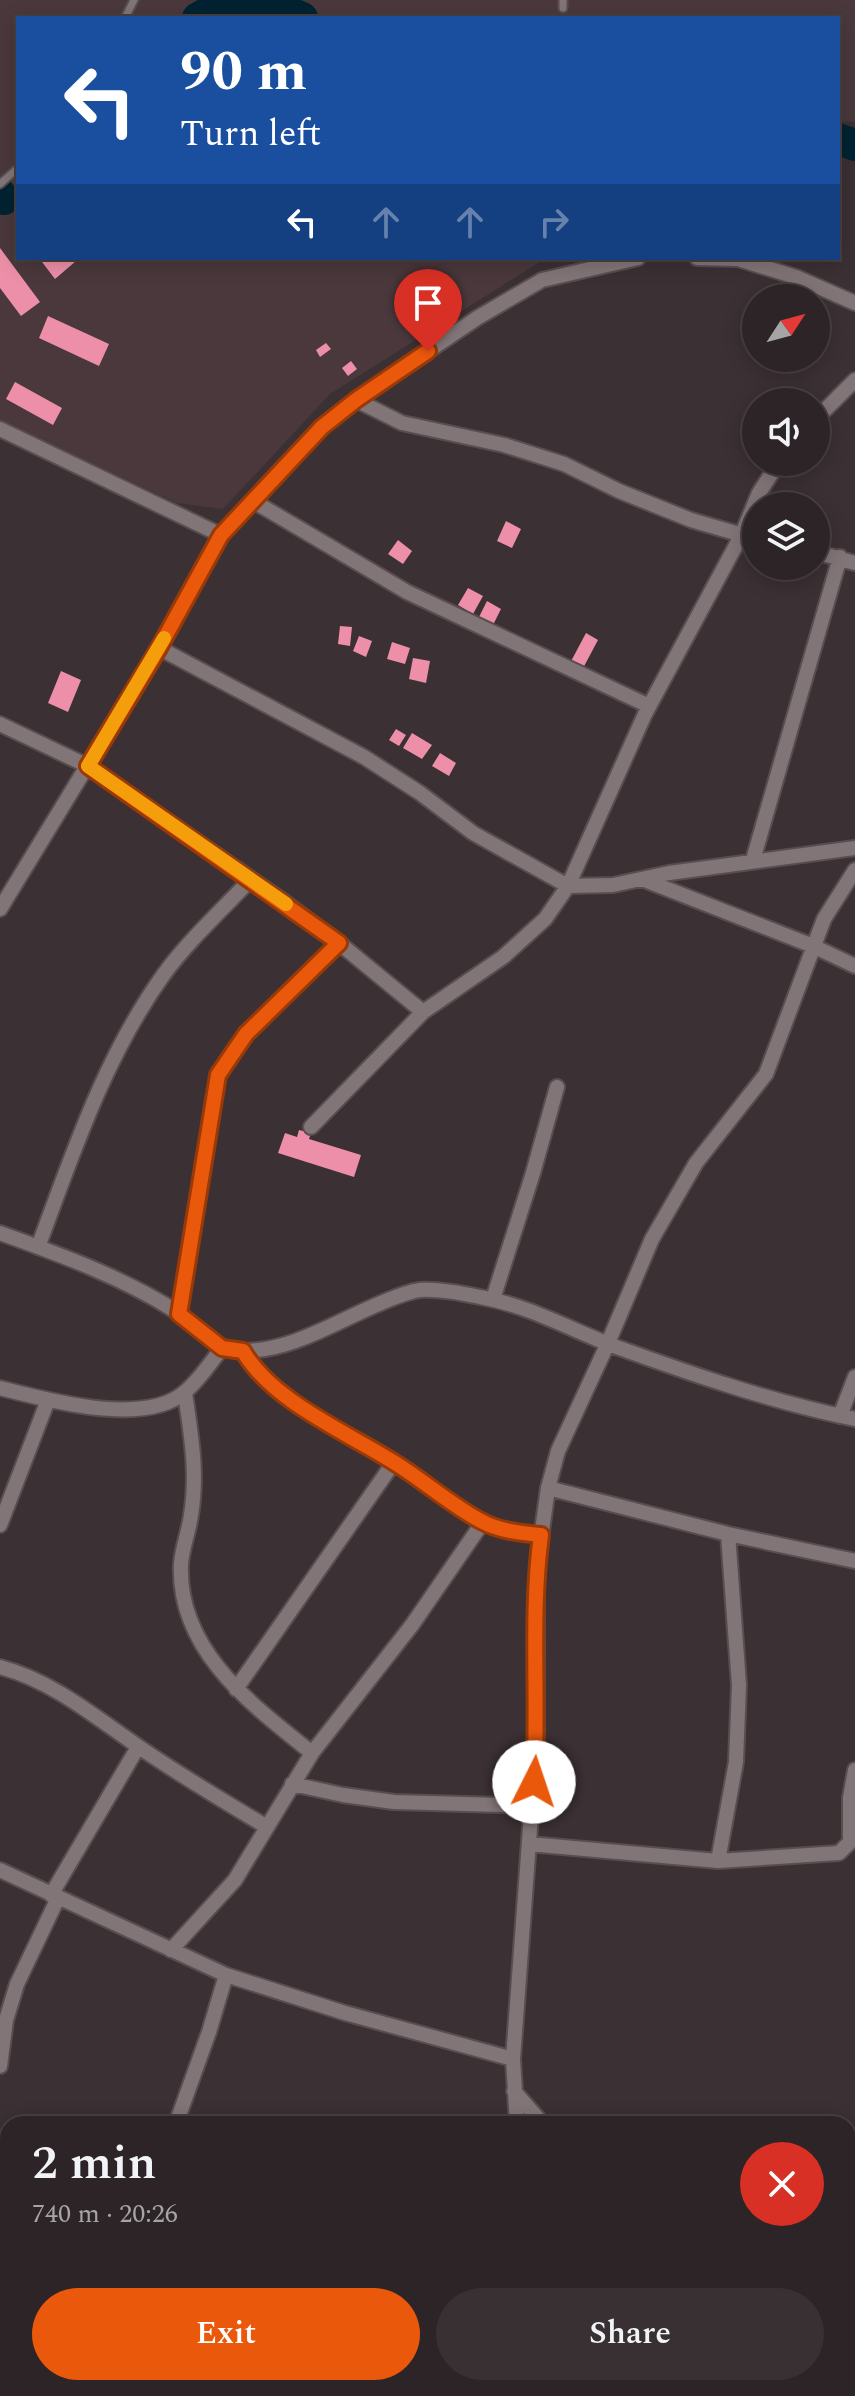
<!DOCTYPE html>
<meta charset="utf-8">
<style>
body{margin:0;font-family:Spectral,serif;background:#383032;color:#f1f3f6;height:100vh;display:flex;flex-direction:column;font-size:30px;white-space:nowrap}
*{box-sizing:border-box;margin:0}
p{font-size:26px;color:#a6a4a7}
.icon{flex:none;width:44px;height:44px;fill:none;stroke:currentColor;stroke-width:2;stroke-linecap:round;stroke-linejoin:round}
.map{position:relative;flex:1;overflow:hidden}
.sheet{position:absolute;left:0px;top:2116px;width:856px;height:280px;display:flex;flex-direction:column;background:#2c2426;border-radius:24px 24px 0 0;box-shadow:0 4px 20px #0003,0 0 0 2px #484143}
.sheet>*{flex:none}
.banner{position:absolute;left:16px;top:16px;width:824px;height:244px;border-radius:0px;box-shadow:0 4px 20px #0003,0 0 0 2px #484143;background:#1a4fa0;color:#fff;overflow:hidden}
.needle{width:52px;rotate:54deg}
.tools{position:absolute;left:742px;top:284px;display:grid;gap:16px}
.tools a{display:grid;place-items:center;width:88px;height:88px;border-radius:50%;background:#2c2426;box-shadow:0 4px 20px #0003,0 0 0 2px #484143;font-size:40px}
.pin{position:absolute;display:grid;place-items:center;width:68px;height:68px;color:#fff;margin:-82px -34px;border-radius:50% 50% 50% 0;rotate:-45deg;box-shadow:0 0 8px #0007}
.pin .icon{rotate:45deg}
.me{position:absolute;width:88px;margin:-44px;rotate:4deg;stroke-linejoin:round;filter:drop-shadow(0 0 6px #0008)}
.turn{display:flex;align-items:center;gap:28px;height:168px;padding:0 32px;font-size:36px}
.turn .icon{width:104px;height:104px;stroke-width:2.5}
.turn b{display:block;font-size:56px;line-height:68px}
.lanes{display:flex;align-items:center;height:76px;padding:0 32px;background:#0003;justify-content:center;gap:40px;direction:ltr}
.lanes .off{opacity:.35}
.round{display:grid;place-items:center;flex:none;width:84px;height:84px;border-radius:42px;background:#383032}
.headline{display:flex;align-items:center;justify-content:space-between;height:136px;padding:0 32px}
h1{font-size:48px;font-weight:600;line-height:60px}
.primary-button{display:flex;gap:16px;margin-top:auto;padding:16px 32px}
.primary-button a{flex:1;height:92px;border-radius:48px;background:#ea580c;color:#fff;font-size:32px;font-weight:600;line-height:92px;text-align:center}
.primary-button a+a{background:#383032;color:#f1f3f6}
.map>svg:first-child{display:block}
</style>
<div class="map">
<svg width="855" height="2396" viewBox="0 0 855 2396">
<rect width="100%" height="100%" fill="#3b3033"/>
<path fill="#4a383c" d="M 0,0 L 855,0 L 855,122 L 838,121 L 838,18 L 18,18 L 18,258 L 546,258 L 330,394 L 223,509 L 177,503 L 0,420 Z"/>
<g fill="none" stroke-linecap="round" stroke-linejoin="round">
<path stroke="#002331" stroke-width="32" d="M 198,18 C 207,14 218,5 227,3 C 251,0 281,8 302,18
M 838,139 L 855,145
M 0,194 L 4,199"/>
</g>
<path fill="#ed8fa8" d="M 0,248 L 40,302 L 21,316 L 0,288 Z
M 39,258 L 74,258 L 76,261 L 55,279 Z
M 48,316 L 109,344 L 99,366 L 39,338 Z
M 326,343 L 331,349 L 320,357 L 316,350 Z
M 351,361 L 357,369 L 348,376 L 342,368 Z
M 15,382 L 62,408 L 53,425 L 6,399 Z
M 506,521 L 521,529 L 512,548 L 497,541 Z
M 398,540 L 412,551 L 403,564 L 388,554 Z
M 468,588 L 483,596 L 473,614 L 458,605 Z
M 487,601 L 501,609 L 491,629 L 477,621 Z
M 340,626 L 352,627 L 350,646 L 338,644 Z
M 586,633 L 598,640 L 581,672 L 569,665 Z
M 359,636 L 372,641 L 366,657 L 353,651 Z
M 392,642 L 410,648 L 405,664 L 387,659 Z
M 413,658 L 430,661 L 426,683 L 409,679 Z
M 61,671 L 81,680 L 68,712 L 48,703 Z
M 396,729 L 406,735 L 399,746 L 389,740 Z
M 412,733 L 432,745 L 422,759 L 403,748 Z
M 440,753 L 456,763 L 449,776 L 432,766 Z
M 299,1130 L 311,1133 L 309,1139 L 361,1155 L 354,1177 L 278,1153 L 285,1133 L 297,1137 Z"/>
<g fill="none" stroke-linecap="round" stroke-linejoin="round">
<g stroke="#584e50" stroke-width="11">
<path id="service" d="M 563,0 L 563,8
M 125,18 L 134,0
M 0,184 L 18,168"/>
</g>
<g stroke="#584e50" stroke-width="18">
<path id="minor" d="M 697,258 L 738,259 L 796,277 L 855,303
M 356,400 L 402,423 L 504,445 L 564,464 L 619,491 L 691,520 L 756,539
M 816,419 L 855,380
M 0,429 L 221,535
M 253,501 L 407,592 L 649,706
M 816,552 L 855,563
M 159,648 L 364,757 L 420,793 L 473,833 L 568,886 L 613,885 L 669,873 L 855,848
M 0,724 L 88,766 L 283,901 L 339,943 L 423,1012
M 753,860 L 840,557
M 642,879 L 813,946 L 855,966
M 0,909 L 159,648 L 221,535 L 322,427 L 356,400 L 477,318 L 542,280 L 638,258
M 311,1127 L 423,1012 L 503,957 L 545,919 L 568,886 L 645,714 L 741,536 L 759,493 L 779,462
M 0,1233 C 61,1255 122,1277 177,1312 C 199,1327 215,1352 243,1351 C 290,1351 332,1324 374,1306 C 388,1300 405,1292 420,1290 C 440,1289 460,1293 480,1297 C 526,1305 568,1328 611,1345 C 691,1374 772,1402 855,1419
M 38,1247 C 73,1153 105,1056 164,974 C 189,940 222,910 251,879
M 493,1299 L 533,1173 L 557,1087
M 179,1314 L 218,1075 L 246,1034 L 339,943
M 243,1351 C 271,1401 347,1432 395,1463 C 424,1481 451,1505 481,1521 C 499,1531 521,1533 541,1535
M 0,1388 C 47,1400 146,1428 186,1391 C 200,1379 211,1362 222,1348
M 185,1393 C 191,1435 198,1473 191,1515 C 189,1531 182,1548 181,1564 C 177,1650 252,1705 312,1753
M 840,1416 L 855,1377
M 548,1488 L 728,1534 L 855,1561
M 0,1525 L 48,1400
M 0,1667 C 55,1682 96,1718 142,1749 C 183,1777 225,1802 267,1827
M 236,1689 L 394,1462
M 292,1784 L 343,1795 L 394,1802 L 532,1806
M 529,1844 L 718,1861 L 839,1853 L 850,1842 L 850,1798 L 855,1770
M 718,1861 L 736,1762 L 739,1685 L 728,1534
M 0,1870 L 226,1975 L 345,2013 L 513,2059
M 51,1895 L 138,1747
M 171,1950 L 235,1880 L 312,1753 L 412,1625 L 483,1522
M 0,2066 L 6,2020 L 17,1984 L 58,1898
M 514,2091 L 543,2124
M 176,2124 L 209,2032 L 226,1975
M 517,2124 L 513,2059 L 537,1733 L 537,1566 L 548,1488 L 558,1451 L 608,1343 L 652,1239 L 696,1163 L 766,1074 L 824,919 L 855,870
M 0,2173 L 8,2180
M 0,2261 L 8,2260
M 848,2333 L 855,2334
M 113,2388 L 114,2396
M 287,2388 L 293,2396
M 414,2388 L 415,2396
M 532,2388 L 532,2396
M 697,2388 L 698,2396
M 196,2396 L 215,2388"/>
</g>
<use href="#service" stroke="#827578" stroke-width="7"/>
<use href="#minor" stroke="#827578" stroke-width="14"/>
</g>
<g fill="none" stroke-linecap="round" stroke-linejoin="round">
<g stroke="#983908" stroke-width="20">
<path id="route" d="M 428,351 L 356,400 L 322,427 L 221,535 L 159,648 L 88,766 L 339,943 L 246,1034 L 218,1075 L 179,1314 L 222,1348 L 243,1351 C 272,1401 346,1432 395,1463 C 424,1481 451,1505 481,1521 C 499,1531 521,1533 541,1535 C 530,1616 539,1700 534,1782"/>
</g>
<use href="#route" stroke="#ea580c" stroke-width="14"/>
<path stroke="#f59e0b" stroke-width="14" d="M 164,638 L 88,766 L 286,904"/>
</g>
</svg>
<div class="tools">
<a><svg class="needle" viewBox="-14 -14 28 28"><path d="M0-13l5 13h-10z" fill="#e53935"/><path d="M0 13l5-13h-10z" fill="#a6a4a7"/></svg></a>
<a><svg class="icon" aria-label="sound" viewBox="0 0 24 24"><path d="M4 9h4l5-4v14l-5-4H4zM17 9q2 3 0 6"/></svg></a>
<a><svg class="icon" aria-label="layers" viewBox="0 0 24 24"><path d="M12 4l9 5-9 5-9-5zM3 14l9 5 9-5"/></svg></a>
</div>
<div class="pin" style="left:428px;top:351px;background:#d93025"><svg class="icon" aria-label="arrive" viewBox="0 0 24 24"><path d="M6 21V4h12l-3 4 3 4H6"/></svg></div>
<svg class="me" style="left:534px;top:1782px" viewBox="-20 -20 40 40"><circle r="19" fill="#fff"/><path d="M0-13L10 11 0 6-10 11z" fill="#ea580c"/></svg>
<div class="banner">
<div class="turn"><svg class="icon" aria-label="left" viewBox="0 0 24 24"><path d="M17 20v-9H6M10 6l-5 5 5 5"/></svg><div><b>90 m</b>Turn left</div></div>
<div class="lanes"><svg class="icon" aria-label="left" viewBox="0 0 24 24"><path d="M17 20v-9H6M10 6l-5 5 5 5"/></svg><svg class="icon off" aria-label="ahead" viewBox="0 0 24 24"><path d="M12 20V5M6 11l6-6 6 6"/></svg><svg class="icon off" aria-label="ahead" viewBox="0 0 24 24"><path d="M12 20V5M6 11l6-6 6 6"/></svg><svg class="icon off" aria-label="right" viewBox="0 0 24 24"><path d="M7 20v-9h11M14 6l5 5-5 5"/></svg></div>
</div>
<section class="sheet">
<div class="headline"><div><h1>2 min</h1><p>740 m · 20:26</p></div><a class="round" style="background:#d93025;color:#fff"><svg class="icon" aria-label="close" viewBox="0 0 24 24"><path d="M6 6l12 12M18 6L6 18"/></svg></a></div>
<div class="primary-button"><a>Exit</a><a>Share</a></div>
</section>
</div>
